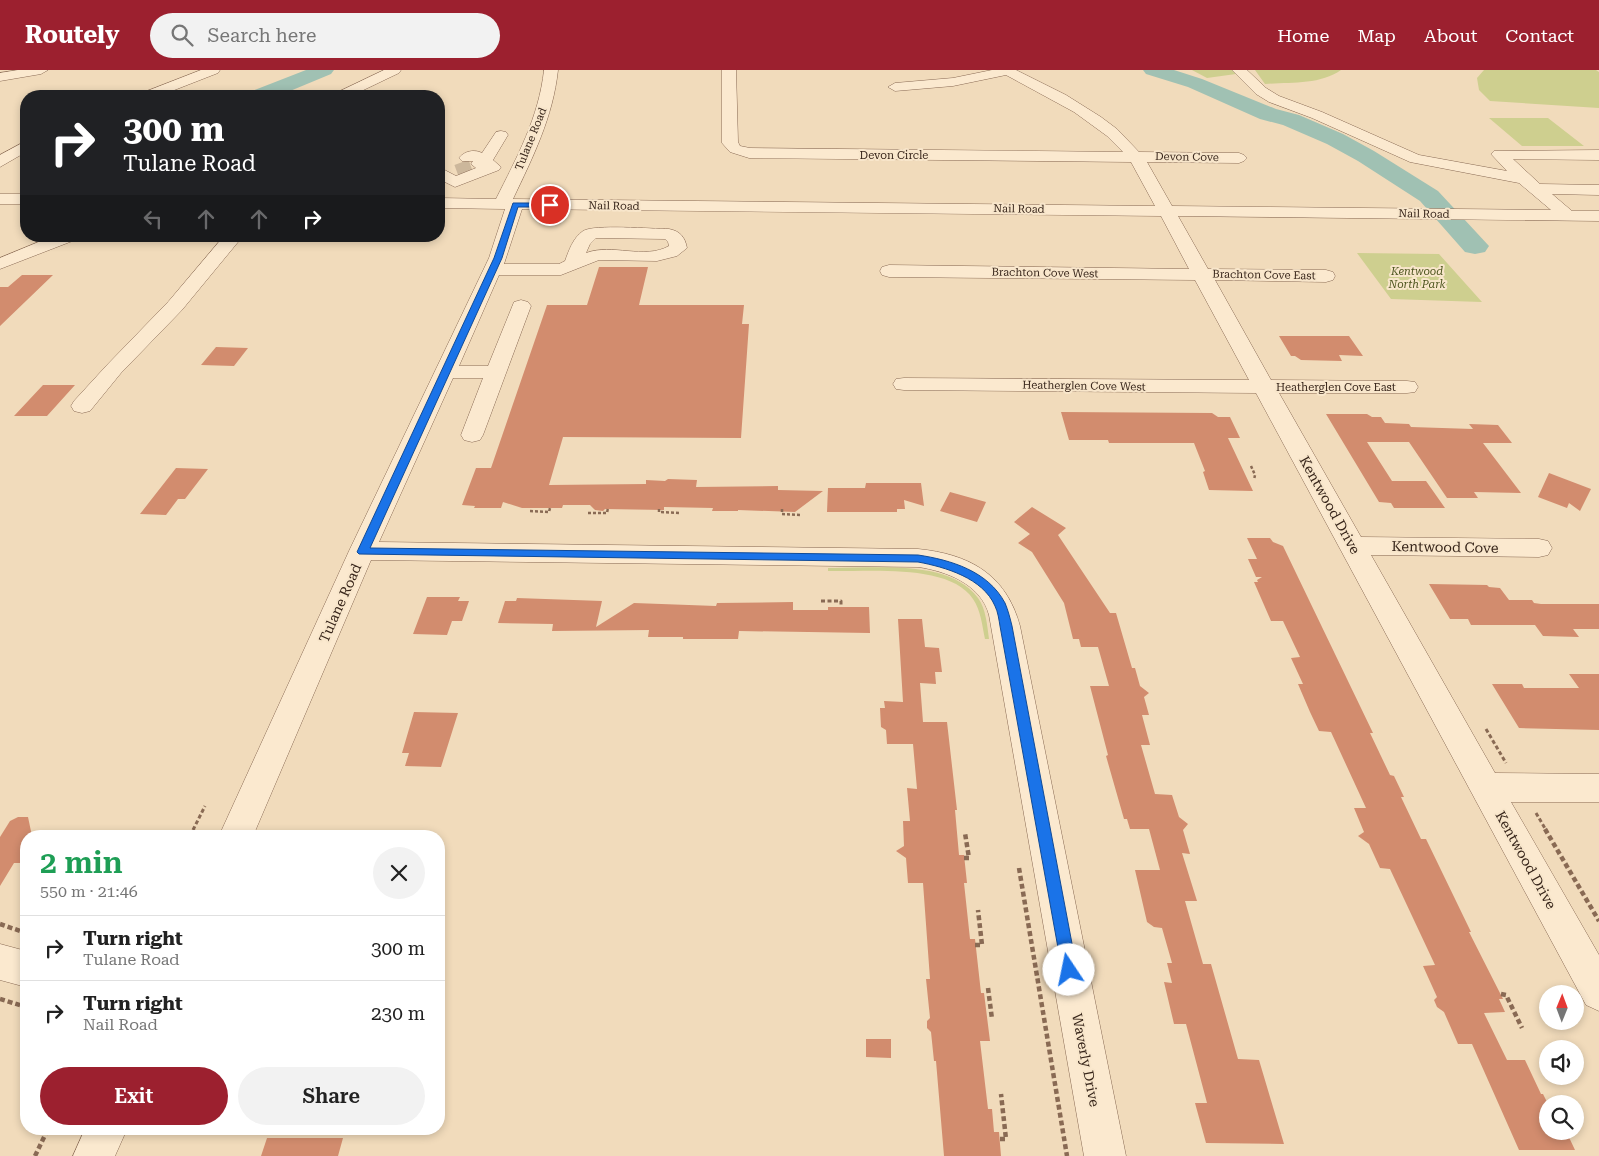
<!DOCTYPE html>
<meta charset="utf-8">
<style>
body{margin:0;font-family:"Roboto Serif",serif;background:#f2f2f2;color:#222;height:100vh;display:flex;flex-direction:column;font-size:19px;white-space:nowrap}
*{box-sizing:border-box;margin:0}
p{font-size:16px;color:#767676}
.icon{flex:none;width:28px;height:28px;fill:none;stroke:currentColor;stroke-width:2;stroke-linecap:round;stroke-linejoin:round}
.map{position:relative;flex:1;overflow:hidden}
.sheet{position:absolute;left:20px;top:760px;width:425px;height:305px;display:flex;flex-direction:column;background:#fff;border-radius:20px;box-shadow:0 2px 8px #0003}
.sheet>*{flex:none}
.guide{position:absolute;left:20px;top:20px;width:425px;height:152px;border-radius:20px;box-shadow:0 2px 8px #0003;background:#202124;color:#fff;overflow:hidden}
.needle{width:32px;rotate:1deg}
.buttons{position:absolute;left:1539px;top:915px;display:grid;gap:10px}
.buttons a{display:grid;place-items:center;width:45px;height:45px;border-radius:50%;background:#fff;box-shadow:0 2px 8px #0003;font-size:25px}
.pin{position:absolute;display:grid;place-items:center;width:42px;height:42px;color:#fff;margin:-21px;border:2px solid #fff;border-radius:50%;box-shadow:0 1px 5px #0007}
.me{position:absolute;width:55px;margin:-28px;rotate:349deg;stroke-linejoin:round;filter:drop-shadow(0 0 4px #0008)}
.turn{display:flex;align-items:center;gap:18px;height:105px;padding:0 20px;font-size:22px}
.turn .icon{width:65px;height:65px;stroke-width:2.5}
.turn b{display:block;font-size:35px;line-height:42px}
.lanes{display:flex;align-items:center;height:48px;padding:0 20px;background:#0003;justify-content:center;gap:25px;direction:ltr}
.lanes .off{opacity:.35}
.round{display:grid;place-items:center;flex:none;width:52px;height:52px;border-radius:26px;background:#f2f2f2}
.head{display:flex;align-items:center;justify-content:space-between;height:85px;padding:0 20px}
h1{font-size:30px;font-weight:600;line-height:38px;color:#1e9e55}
.cta{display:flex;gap:10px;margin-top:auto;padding:10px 20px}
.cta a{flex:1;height:58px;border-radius:30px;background:#9c202f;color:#fff;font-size:20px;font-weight:600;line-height:58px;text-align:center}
.cta a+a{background:#f2f2f2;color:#222}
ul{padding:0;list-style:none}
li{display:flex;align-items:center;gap:15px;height:65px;padding:0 20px;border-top:1px solid #e0e0e0}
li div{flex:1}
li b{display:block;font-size:19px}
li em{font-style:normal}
header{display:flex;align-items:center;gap:30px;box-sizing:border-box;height:70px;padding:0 25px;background:#9c202f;color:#fff}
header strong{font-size:24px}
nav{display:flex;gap:28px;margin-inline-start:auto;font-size:18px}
.search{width:350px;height:45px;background:#f2f2f2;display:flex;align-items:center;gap:12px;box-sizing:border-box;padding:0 18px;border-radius:28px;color:#767676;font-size:19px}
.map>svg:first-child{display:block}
</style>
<header>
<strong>Routely</strong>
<div class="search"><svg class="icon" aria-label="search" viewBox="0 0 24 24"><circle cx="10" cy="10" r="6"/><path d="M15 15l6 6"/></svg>Search here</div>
<nav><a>Home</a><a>Map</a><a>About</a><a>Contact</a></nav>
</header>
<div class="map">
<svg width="1599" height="1086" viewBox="0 0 1599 1086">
<rect width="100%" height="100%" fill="#f1dbbb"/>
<path fill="#cecf8f" d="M 1192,0 L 1237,0 L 1243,3 L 1207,8 Z
M 1255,0 L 1341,0 C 1320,15 1290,12 1265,14 Z
M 1484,0 L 1596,0 L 1599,2 L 1599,38 L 1490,31 L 1479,20 L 1477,8 Z
M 1489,48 L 1548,48 L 1584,76 L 1522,76 Z
M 1357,183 L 1439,184 L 1482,232 L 1391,229 Z
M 828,498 C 872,499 949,488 978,528 C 986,539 987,555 989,569 L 985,569 C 982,555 981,541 973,529 C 950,493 867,502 828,501 Z"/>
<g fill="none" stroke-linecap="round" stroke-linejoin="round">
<path fill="#a0c1b3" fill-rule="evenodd" d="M 306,0 L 334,0 L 331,4 L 278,26 L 249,26 L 252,21 Z
M 1143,0 L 1174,0 L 1202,9 L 1276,39 L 1299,45 L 1343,64 L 1374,81 L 1438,121 L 1489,176 L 1485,182 L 1475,184 L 1465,182 L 1420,131 L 1358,91 L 1327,74 L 1283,55 L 1260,49 L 1188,17 L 1146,4 Z"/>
</g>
<path fill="#d28c6e" d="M 599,197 L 648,197 L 639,235 L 744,235 L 742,254 L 749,254 L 741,368 L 563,367 L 549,415 L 646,414 L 646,410 L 665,411 L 668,409 L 697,410 L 696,417 L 778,416 L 778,420 L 823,421 L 795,442 L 738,440 L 738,441 L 712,441 L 713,438 L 664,437 L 664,440 L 605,439 L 603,441 L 595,440 L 590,435 L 563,435 L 562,438 L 522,438 L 503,432 L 501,438 L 474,438 L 475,436 L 462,435 L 476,398 L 491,398 L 547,235 L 587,235 Z
M 22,205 L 53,205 L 0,256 L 0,217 L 8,217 Z
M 1279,266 L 1349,266 L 1363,286 L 1339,285 L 1342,291 L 1301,290 L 1295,286 L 1291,286 Z
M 216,277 L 248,278 L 234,296 L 201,295 Z
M 43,315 L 75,315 L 47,346 L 14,346 Z
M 1061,342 L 1212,343 L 1218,347 L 1230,347 L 1240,368 L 1228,368 L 1253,421 L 1209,420 L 1203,402 L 1205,401 L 1194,373 L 1109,373 L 1108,370 L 1069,370 Z
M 1326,344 L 1367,344 L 1372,347 L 1381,347 L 1385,353 L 1409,354 L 1411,357 L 1473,359 L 1469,354 L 1498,355 L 1512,373 L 1483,373 L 1521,423 L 1474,422 L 1478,428 L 1447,428 L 1409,372 L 1367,372 L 1392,411 L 1426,411 L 1445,438 L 1394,438 L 1391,433 L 1379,432 Z
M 176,398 L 208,399 L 185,429 L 178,429 L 166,445 L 140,444 Z
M 1549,403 L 1591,419 L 1580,441 L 1569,433 L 1567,438 L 1538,427 Z
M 866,413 L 921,413 L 924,436 L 904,430 L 905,439 L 897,439 L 897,442 L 827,442 L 828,418 L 865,418 Z
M 950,422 L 986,432 L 977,452 L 940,441 Z
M 1032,437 L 1066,458 L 1058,465 L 1110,543 L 1116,543 L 1132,598 L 1135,598 L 1140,616 L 1149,623 L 1144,627 L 1149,645 L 1142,645 L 1150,675 L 1141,675 L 1155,724 L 1172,725 L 1179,747 L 1188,754 L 1183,760 L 1190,784 L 1182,783 L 1197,831 L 1185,831 L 1203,894 L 1211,894 L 1238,989 L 1259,990 L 1284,1074 L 1206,1073 L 1195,1033 L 1207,1033 L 1186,954 L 1174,954 L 1164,912 L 1172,913 L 1167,893 L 1172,893 L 1162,858 L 1154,857 L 1147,852 L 1135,800 L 1160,800 L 1149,759 L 1130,759 L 1127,749 L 1124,749 L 1106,686 L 1108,685 L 1090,616 L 1109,616 L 1098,577 L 1081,577 L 1079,569 L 1073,569 L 1064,533 L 1032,482 L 1018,473 L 1030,464 L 1014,452 Z
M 1247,468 L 1270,468 L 1273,472 L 1283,476 L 1373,663 L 1370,663 L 1390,705 L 1394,706 L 1404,727 L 1401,727 L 1421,769 L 1426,769 L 1471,862 L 1469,862 L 1503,929 L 1499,929 L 1505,942 L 1484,943 L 1507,990 L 1525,990 L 1541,1024 L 1543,1024 L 1548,1034 L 1548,1061 L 1566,1061 L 1575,1080 L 1519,1080 L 1472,974 L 1458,974 L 1444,942 L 1437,937 L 1434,930 L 1437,927 L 1423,896 L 1435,895 L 1390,799 L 1380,798 L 1369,774 L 1358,766 L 1364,762 L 1354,738 L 1366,738 L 1331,662 L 1319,661 L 1310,642 L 1298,614 L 1303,614 L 1291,588 L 1300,587 L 1283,551 L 1271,551 L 1254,512 L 1258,512 L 1257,510 L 1262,507 L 1256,507 L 1248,489 L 1257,489 Z
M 1429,514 L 1487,515 L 1489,517 L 1500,518 L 1509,530 L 1532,530 L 1534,533 L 1541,534 L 1599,534 L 1599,559 L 1573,559 L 1579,567 L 1543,566 L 1535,555 L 1471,555 L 1468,549 L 1450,549 Z
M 427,527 L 460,527 L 458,531 L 469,531 L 462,551 L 452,551 L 447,565 L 413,564 Z
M 517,528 L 602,531 L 596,557 L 634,533 L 716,536 L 717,533 L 793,532 L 793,540 L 828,540 L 828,537 L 869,537 L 870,563 L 739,561 L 738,569 L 683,569 L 683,567 L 648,567 L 649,560 L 552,561 L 553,554 L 498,553 L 505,531 L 516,531 Z
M 898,549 L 922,549 L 925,577 L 939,578 L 942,602 L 935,602 L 936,614 L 920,613 L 923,652 L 947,652 L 957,740 L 955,740 L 959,785 L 964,785 L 967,813 L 964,813 L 970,869 L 975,869 L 981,923 L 984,923 L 990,971 L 980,971 L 988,1039 L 992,1039 L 994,1062 L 999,1062 L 1001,1086 L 944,1086 L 936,991 L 934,991 L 931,962 L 927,958 L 927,951 L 930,948 L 926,909 L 930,909 L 923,813 L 908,813 L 906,788 L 896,781 L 904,776 L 903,751 L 910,751 L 907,718 L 917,719 L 913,674 L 887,674 L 886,660 L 881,657 L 880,638 L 885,638 L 884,631 L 903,632 Z
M 1569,604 L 1599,604 L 1599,660 L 1519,658 L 1492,614 L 1522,614 L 1524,618 L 1579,618 Z
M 414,642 L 458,643 L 441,697 L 405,696 L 409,683 L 402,683 Z
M 18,747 L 28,747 L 32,766 L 26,766 L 26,793 L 14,793 L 0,816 L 0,767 L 10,751 Z
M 866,969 L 891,969 L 891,988 L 866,987 Z
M 267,1068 L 343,1068 L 338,1086 L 261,1086 Z"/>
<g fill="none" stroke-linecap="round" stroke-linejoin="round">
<path stroke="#ccb79b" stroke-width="15" stroke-dasharray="15 8" stroke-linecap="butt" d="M 457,102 L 479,94"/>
<g stroke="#896a54" stroke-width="1">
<path id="minor" d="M 18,0 L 48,0 L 41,4 L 0,11 L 0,3 Z
M 201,0 L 220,0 L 218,3 L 159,26 L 140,26 L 142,23 Z
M 384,0 L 401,0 L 399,3 L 351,26 L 334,26 L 336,23 Z
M 544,0 L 558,0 C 553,47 533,87 513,129 L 1155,136 L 1131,92 L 749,88 L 730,82 L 722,73 L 722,0 L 736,0 L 738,72 L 740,76 L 750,78 L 1123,82 L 1107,66 L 1074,42 L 1006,5 L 953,16 L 895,21 L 888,17 L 895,13 L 953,8 L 992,0 L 1016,0 L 1066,25 L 1101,47 L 1117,59 L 1139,82 L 1239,83 L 1244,85 L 1247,88 L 1244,91 L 1239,93 L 1147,92 L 1172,136 L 1551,140 L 1519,113 L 1410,92 L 1312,48 L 1269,32 L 1256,24 L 1232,0 L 1247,0 L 1266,18 L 1279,26 L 1322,42 L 1419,85 L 1507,101 L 1491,84 L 1494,81 L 1599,80 L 1599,90 L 1513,89 L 1540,114 L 1599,115 L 1599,125 L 1552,124 L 1572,141 L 1599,141 L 1599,151 L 1178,146 L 1208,199 L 1326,200 L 1333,202 L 1335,206 L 1333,210 L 1326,212 L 1215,210 L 1271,310 L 1407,311 L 1415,312 L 1418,317 L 1415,322 L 1407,323 L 1279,323 L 1361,467 L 1539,469 L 1548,471 L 1552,478 L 1548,485 L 1539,487 L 1371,485 L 1495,703 L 1599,704 L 1599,732 L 1511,732 L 1599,885 L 1599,941 L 1586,935 L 1256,323 L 904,320 L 896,319 L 893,314 L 896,309 L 904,308 L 1249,310 L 1195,210 L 889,207 L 882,205 L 880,201 L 882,197 L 889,195 L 1189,199 L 1161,146 L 522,139 L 504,194 L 559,194 L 565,191 C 569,180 573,168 583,161 C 594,154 652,159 669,159 C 680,161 685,167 687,178 L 677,186 L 657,191 L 599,190 L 561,205 L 499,205 L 459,296 L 488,296 L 514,232 L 521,230 L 528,232 L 531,236 L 483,365 L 480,370 L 472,372 L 464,370 L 461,365 L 483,308 L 453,308 L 379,472 L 918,479 C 969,484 1006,504 1020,556 L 1126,1086 L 1084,1086 L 989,545 C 981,514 946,501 918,497 L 371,490 L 253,766 L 219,766 L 349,481 L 489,188 L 505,139 L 439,138 L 439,128 L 496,129 C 517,87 539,47 544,0 ZM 596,168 L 665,169 L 668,172 L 669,176 C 644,190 612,173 586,183 L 590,174 Z
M 501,61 L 506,62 L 508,65 L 493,90 L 501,97 L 499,100 L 455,117 L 439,109 L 439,97 L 456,106 L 476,98 L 471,94 L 473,91 L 462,91 L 459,88 C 464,81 475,79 482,83 L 496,62 Z
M 26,71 L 26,82 L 0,97 L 0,85 Z
M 0,124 L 26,124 L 26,134 L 0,134 Z
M 53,166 L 78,166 L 75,170 L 0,199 L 0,188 Z
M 224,166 L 243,166 L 182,240 L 121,303 L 90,341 L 82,343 L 74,341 L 71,336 L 74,331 L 107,295 L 168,232 Z
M 0,874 L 26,881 L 26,917 L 0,910 Z
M 85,1059 L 127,1059 L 115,1086 L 73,1086 Z"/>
</g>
<path stroke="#896a54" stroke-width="2.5" stroke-dasharray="3 2" stroke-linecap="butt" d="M 1251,396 L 1255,405 L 1254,410
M 659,439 L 659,442 L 679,443
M 782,439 L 782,444 L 802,445
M 530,441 L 549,442 L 550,438
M 588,443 L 607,443 L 608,438"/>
<path stroke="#896a54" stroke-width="3" stroke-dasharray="4 2.5" stroke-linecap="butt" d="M 821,531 L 841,531 L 841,535
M 1486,659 L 1506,693
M 1536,743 L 1546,760
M 193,760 L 205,736"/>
<path stroke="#896a54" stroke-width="4.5" stroke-dasharray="5 3" stroke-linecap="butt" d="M 1545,759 L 1599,851
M 190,766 L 194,759
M 964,788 L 969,788 L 965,763
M 1019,798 L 1067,1086
M 0,854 L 26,863
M 975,875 L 982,875 L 978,840
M 988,918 L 992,949
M 1501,924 L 1506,925 L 1522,958
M 0,929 L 26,937
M 1000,1069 L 1006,1069 L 1001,1024
M 35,1086 L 48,1059"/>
<use href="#minor" fill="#fbe9cf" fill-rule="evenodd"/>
</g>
<path fill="#1a73e8" stroke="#114b97" d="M 513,133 L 550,133 L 553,135 L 550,137 L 518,137 L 502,188 L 370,478 L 918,485 C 951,490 988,501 1005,533 C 1008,540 1010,548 1012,556 L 1077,900 L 1075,905 L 1069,908 L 1064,905 L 1062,900 L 1000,556 C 999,550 998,542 995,536 C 983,508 945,497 918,492 L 359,484 L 357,482 L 494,188 Z"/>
<g text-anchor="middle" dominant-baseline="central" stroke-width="4" stroke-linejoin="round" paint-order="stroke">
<g font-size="11" fill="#37251a" stroke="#f8e6cb">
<text transform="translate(531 69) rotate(-68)">Tulane Road</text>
<text x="894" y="85">Devon Circle</text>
<text transform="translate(1187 87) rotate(1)">Devon Cove</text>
<text transform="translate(614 136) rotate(1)">Nail Road</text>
<text transform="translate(1019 139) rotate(1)">Nail Road</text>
<text transform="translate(1424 144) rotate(1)">Nail Road</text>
<text transform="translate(1045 203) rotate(1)">Brachton Cove West</text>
<text transform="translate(1264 205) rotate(1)">Brachton Cove East</text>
<text transform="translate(1084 316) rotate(1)">Heatherglen Cove West</text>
<text x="1336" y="317">Heatherglen Cove East</text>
</g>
<g font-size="11" font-style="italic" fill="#4d551f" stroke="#f8e6cb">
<text x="1417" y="201">Kentwood<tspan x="1417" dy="13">North Park</tspan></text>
</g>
<g font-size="14" fill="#37251a" stroke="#f8e6cb">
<text transform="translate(1330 435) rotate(61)">Kentwood Drive</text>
<text transform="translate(1445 477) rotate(1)">Kentwood Cove</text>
<text transform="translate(340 533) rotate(-66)">Tulane Road</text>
<text transform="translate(1526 790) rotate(61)">Kentwood Drive</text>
<text transform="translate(1086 990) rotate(79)">Waverly Drive</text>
</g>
</g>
</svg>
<div class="buttons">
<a><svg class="needle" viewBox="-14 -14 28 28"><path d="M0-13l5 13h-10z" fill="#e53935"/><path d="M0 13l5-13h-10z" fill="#767676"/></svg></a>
<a><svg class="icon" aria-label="sound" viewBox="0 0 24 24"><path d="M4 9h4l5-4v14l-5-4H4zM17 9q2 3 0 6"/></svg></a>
<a><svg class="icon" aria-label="search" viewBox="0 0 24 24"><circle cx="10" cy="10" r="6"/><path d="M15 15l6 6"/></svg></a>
</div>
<div class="pin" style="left:550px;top:135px;background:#d93025"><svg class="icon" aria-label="arrive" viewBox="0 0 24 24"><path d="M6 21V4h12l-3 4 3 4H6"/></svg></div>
<svg class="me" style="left:1069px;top:900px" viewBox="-20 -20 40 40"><circle r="19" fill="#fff"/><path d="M0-13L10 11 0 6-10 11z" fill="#1a73e8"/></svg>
<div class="guide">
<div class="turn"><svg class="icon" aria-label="right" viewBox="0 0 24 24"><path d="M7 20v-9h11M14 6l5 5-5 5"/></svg><div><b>300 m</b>Tulane Road</div></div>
<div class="lanes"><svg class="icon off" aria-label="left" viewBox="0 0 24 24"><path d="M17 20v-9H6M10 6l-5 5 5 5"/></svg><svg class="icon off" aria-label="ahead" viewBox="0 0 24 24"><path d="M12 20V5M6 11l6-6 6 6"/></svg><svg class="icon off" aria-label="ahead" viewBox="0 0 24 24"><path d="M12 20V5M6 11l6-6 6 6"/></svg><svg class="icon" aria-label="right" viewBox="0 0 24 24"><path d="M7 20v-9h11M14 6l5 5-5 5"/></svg></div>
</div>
<section class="sheet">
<div class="head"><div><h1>2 min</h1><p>550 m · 21:46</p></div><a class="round"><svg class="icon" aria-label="close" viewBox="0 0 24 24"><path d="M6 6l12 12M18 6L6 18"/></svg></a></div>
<ul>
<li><svg class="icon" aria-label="right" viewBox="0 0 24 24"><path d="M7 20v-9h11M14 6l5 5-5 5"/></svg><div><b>Turn right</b><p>Tulane Road</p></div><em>300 m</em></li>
<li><svg class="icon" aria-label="right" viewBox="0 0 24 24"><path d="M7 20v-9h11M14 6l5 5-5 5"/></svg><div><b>Turn right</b><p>Nail Road</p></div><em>230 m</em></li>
</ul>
<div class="cta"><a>Exit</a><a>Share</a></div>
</section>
</div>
